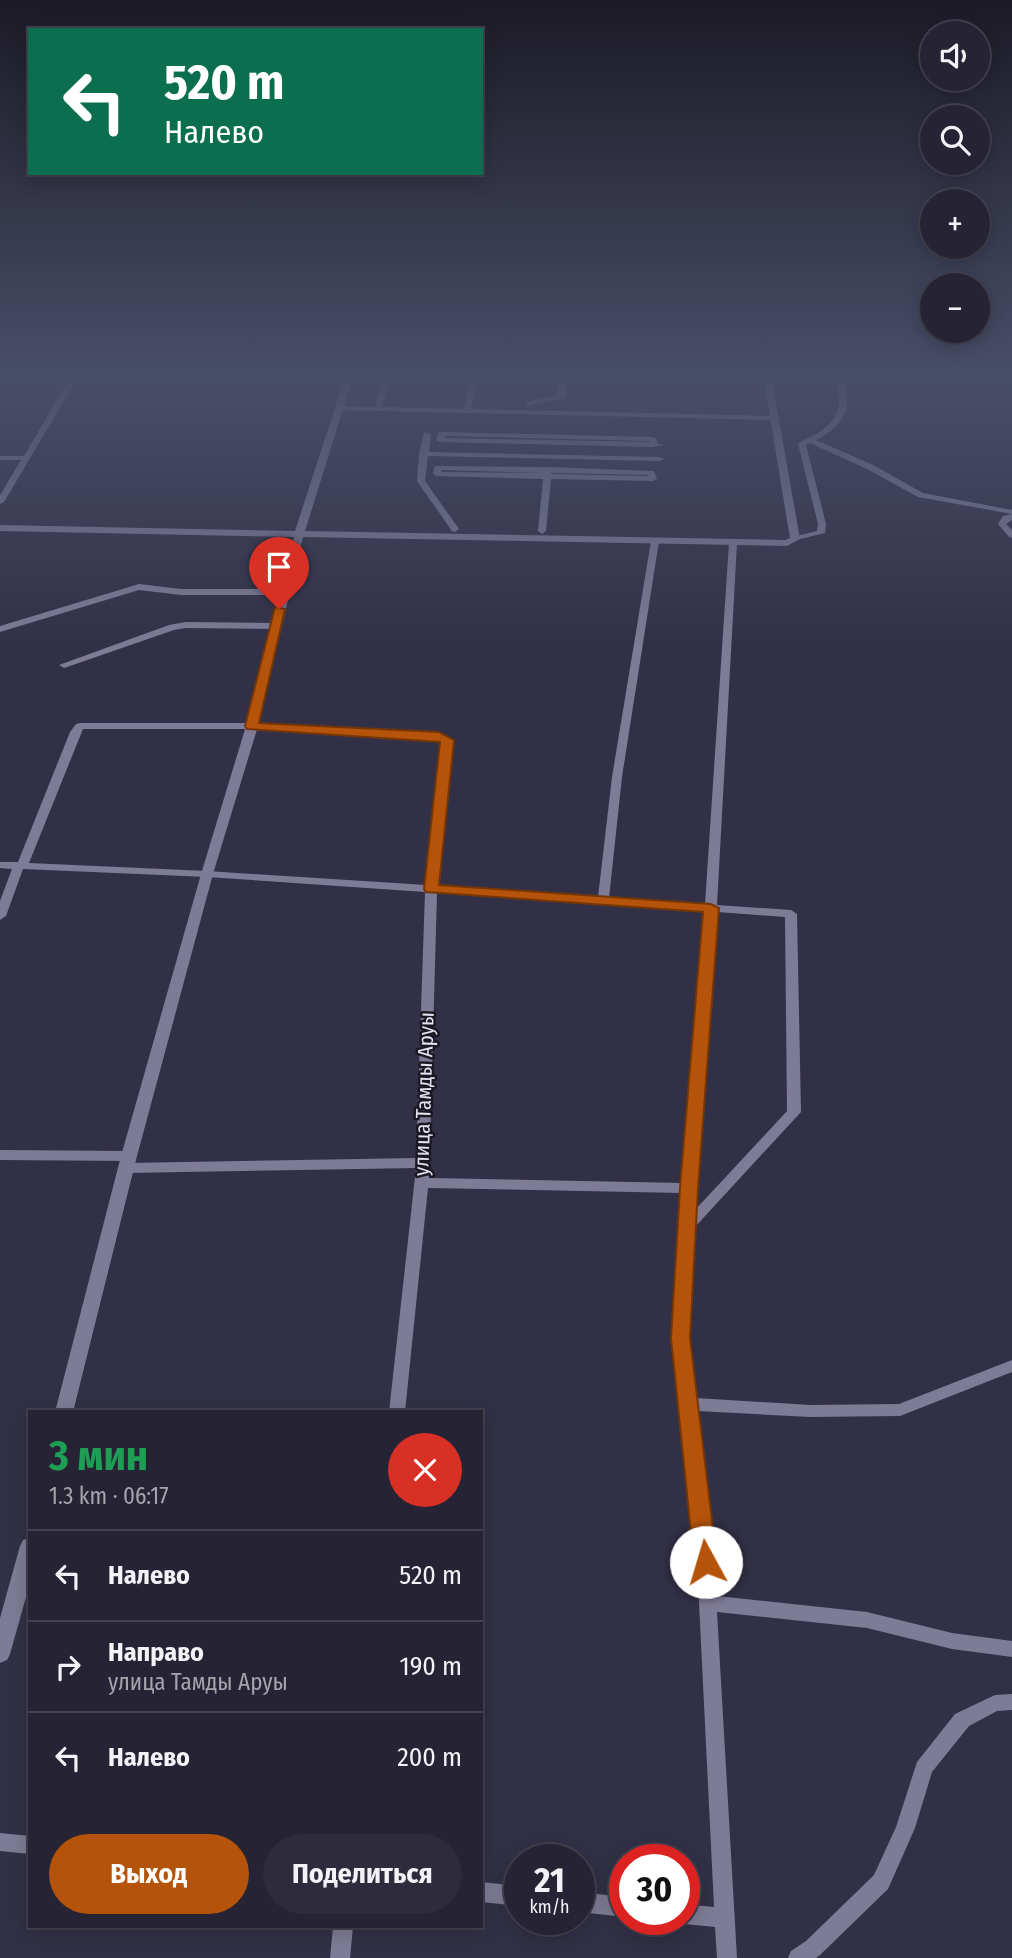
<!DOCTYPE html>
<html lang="ru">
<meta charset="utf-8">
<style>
body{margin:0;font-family:"Fira Sans Condensed",sans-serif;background:#2e2c3c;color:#f1f3f6;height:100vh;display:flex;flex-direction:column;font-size:26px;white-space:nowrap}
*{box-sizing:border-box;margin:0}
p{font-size:23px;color:#a4a4ac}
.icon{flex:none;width:38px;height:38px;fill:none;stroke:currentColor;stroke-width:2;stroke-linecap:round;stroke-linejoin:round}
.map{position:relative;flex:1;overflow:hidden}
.details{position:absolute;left:28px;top:1410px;width:455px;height:518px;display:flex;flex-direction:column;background:#262434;border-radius:0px;box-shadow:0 4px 18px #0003,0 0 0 2px #42414f}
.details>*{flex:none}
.banner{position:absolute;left:28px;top:28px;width:455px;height:147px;border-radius:0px;box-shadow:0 4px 18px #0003,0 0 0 2px #42414f;background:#0b6e4f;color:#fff;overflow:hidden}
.buttons{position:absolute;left:920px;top:21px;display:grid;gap:14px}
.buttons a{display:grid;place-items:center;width:70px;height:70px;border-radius:50%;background:#262434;box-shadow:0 4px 18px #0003,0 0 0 2px #42414f;font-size:35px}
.speed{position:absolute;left:504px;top:1844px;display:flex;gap:14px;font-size:35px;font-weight:700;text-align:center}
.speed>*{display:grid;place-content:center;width:91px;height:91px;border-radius:50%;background:#262434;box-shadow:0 4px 18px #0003,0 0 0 2px #42414f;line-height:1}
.speed small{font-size:18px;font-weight:400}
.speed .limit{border:10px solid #d22;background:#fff;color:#111}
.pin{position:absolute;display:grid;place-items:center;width:60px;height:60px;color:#fff;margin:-72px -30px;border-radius:50% 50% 50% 0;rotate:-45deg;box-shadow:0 0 7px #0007}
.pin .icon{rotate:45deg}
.me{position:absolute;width:77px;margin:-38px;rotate:354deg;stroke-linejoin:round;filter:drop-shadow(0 0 5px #0008)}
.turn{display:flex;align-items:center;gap:24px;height:147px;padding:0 21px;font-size:32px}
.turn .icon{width:91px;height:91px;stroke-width:2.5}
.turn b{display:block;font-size:49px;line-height:60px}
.round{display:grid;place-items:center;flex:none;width:74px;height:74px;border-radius:37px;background:#2e2c3c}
.summary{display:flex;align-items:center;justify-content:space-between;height:119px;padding:0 21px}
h1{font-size:42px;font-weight:700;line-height:52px;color:#1e9e55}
.primary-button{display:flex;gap:14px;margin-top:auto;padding:14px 21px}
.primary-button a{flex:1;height:80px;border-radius:42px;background:#b45309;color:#fff;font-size:28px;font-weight:700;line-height:80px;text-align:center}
.primary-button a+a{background:#2e2c3c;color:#f1f3f6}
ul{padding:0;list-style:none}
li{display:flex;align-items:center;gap:21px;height:91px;padding:0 21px;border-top:2px solid #42414f}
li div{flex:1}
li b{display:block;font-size:26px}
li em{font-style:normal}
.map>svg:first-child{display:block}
</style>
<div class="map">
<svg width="1012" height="1958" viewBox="0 0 1012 1958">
<rect width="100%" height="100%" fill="#323046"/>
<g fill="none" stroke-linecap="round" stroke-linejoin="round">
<path fill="#7e7b96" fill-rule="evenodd" d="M 72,374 L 80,374 L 4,502 L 0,504 L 0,495 L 21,460 L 0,460 L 0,456 L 24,456 Z
M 383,374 L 391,374 L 382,407 L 464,409 L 470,374 L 478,374 L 471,409 L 774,416 L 778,418 L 774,420 L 337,410 L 336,408 L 340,406 L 375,407 Z
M 559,374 L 567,374 L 565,398 L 527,406 L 527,402 L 558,395 Z
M 832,374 L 840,374 C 856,402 845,426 816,440 L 873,465 L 923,493 L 1012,510 L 1012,520 L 1006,524 L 1012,530 L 1012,538 L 1009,537 L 998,524 L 1003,516 L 1012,514 L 918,497 L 867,469 L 810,443 L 806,445 L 826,524 L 825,533 L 792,541 L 792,537 L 817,531 L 818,524 L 798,444 C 804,439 811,437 818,433 C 841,419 845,397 832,374 Z
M 424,432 L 431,434 L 429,452 L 660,457 L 664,459 L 660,461 L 428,456 L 425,481 L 459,529 L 455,532 L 452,531 L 417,481 L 419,454 Z
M 439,432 L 653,437 L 657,439 L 657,443 L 664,445 L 653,447 L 440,442 L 436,440 ZM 445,436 L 649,441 L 649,442 L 445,438 Z
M 435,466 L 548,467 L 651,471 L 654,471 L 657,479 L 653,481 L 551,479 L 546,531 L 542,534 L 538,531 L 543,479 L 437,476 L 433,474 ZM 442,470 L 544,473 L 441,472 ZM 552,473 L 648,475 L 648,476 L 551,474 Z
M 655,538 L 659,541 L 622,777 L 609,898 L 705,904 L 729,543 L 733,540 L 737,543 L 717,905 L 791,910 L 797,914 L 801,1112 L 694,1228 L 689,1338 L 696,1398 L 810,1405 L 899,1404 L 1012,1360 L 1012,1372 L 900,1416 L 810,1417 L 697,1411 L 715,1562 L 717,1596 L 867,1612 L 952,1633 L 1012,1641 L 1012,1657 L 952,1649 L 867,1628 L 717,1612 L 737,1958 L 717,1958 L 715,1927 L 684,1924 L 676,1920 L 684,1920 L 684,1904 L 714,1907 L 697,1562 L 673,1338 L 682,1193 L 428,1188 L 405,1412 L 389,1412 L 416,1168 L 126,1173 L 121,1171 L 119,1168 L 121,1165 L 126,1163 L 416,1158 L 425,892 L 207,877 L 23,869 L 6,916 L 0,920 L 0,901 L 12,869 L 0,868 L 0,862 L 18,862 L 70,732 L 76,724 L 80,723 L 252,723 L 443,733 L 452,740 L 437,886 L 598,897 L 612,777 L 651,541 ZM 83,729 L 252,729 L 437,738 L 442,741 L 426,885 L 207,871 L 29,863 ZM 437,893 L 705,911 L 682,1183 L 429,1178 ZM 717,912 L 785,917 L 787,1111 L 695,1210 Z
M 139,584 L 181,589 L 283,589 L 288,592 L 283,595 L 181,595 L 139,590 L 0,632 L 0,626 Z
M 186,622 L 275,623 L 280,626 L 275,629 L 186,628 L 174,630 L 67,667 L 64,668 L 59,665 L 169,625 Z
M 0,1150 L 129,1151 L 134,1153 L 136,1156 L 134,1159 L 129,1161 L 0,1160 Z
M 1012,1694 L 1012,1710 L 997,1711 L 969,1726 L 932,1772 L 915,1828 L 888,1889 L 820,1955 L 816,1958 L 788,1958 L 791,1951 L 806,1941 L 874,1875 L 896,1827 L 917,1762 L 955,1714 L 995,1695 Z
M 0,1833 L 30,1836 L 30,1854 L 0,1851 Z
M 481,1882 L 520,1886 L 520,1906 L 481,1902 Z
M 579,1892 L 625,1897 L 625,1917 L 579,1912 Z
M 333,1927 L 353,1927 L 350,1958 L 330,1958 Z"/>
<path fill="#7e7b96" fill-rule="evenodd" d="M 346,374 L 354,374 L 305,531 L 785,540 L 790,538 L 763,374 L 771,374 L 800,539 L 787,546 L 303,537 L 258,726 L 213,874 L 137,1156 L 73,1412 L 55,1412 L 121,1156 L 201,874 L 246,726 L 294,537 L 0,531 L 0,525 L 295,531 Z
M 30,1538 L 30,1583 L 10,1654 L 7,1660 L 0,1663 L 0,1618 L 20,1546 L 23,1540 Z"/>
</g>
<linearGradient id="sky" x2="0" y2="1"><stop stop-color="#1c1a26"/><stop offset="0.58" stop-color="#494e68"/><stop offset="1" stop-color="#494e68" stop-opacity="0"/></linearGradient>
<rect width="1012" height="648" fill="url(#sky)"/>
<path fill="#b45309" stroke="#753606" stroke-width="2" d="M 275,607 L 285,609 L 259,723 L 439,732 L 454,740 L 439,885 L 711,904 L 719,908 L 698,1188 L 690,1338 L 717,1562 L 713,1568 L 706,1571 L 698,1568 L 694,1562 L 671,1338 L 680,1188 L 703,912 L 426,892 L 424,889 L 440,742 L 247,729 L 245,726 Z"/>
<g text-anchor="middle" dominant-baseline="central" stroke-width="5" stroke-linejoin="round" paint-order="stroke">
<g font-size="21" fill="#e3e3f1" stroke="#1a1923">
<text transform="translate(424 1094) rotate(-88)">улица Тамды Аруы</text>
</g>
</g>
</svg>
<div class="buttons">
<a><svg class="icon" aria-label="sound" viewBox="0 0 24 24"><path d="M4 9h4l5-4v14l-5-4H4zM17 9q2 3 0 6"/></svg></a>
<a><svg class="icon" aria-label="search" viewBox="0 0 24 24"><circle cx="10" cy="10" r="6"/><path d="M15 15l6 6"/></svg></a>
<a>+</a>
<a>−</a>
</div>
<div class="speed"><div>21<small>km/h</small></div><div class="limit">30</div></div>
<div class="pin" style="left:279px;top:609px;background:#d93025"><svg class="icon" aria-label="arrive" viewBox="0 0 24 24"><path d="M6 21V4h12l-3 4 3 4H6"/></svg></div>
<svg class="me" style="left:706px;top:1562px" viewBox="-20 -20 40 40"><circle r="19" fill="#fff"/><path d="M0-13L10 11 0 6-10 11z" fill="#b45309"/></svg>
<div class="banner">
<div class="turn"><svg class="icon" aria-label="left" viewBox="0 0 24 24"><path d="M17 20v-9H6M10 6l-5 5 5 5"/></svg><div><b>520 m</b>Налево</div></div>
</div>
<section class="details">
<div class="summary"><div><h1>3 мин</h1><p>1.3 km · 06:17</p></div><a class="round" style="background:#d93025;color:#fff"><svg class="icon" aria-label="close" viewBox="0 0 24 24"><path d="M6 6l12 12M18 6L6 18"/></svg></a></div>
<ul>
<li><svg class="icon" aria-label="left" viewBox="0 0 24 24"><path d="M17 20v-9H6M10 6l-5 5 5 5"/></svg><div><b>Налево</b></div><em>520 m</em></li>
<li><svg class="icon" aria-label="right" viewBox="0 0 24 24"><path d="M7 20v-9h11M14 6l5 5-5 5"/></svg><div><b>Направо</b><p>улица Тамды Аруы</p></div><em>190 m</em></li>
<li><svg class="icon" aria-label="left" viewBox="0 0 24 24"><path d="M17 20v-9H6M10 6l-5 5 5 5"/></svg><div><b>Налево</b></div><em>200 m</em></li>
</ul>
<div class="primary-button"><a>Выход</a><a>Поделиться</a></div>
</section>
</div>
